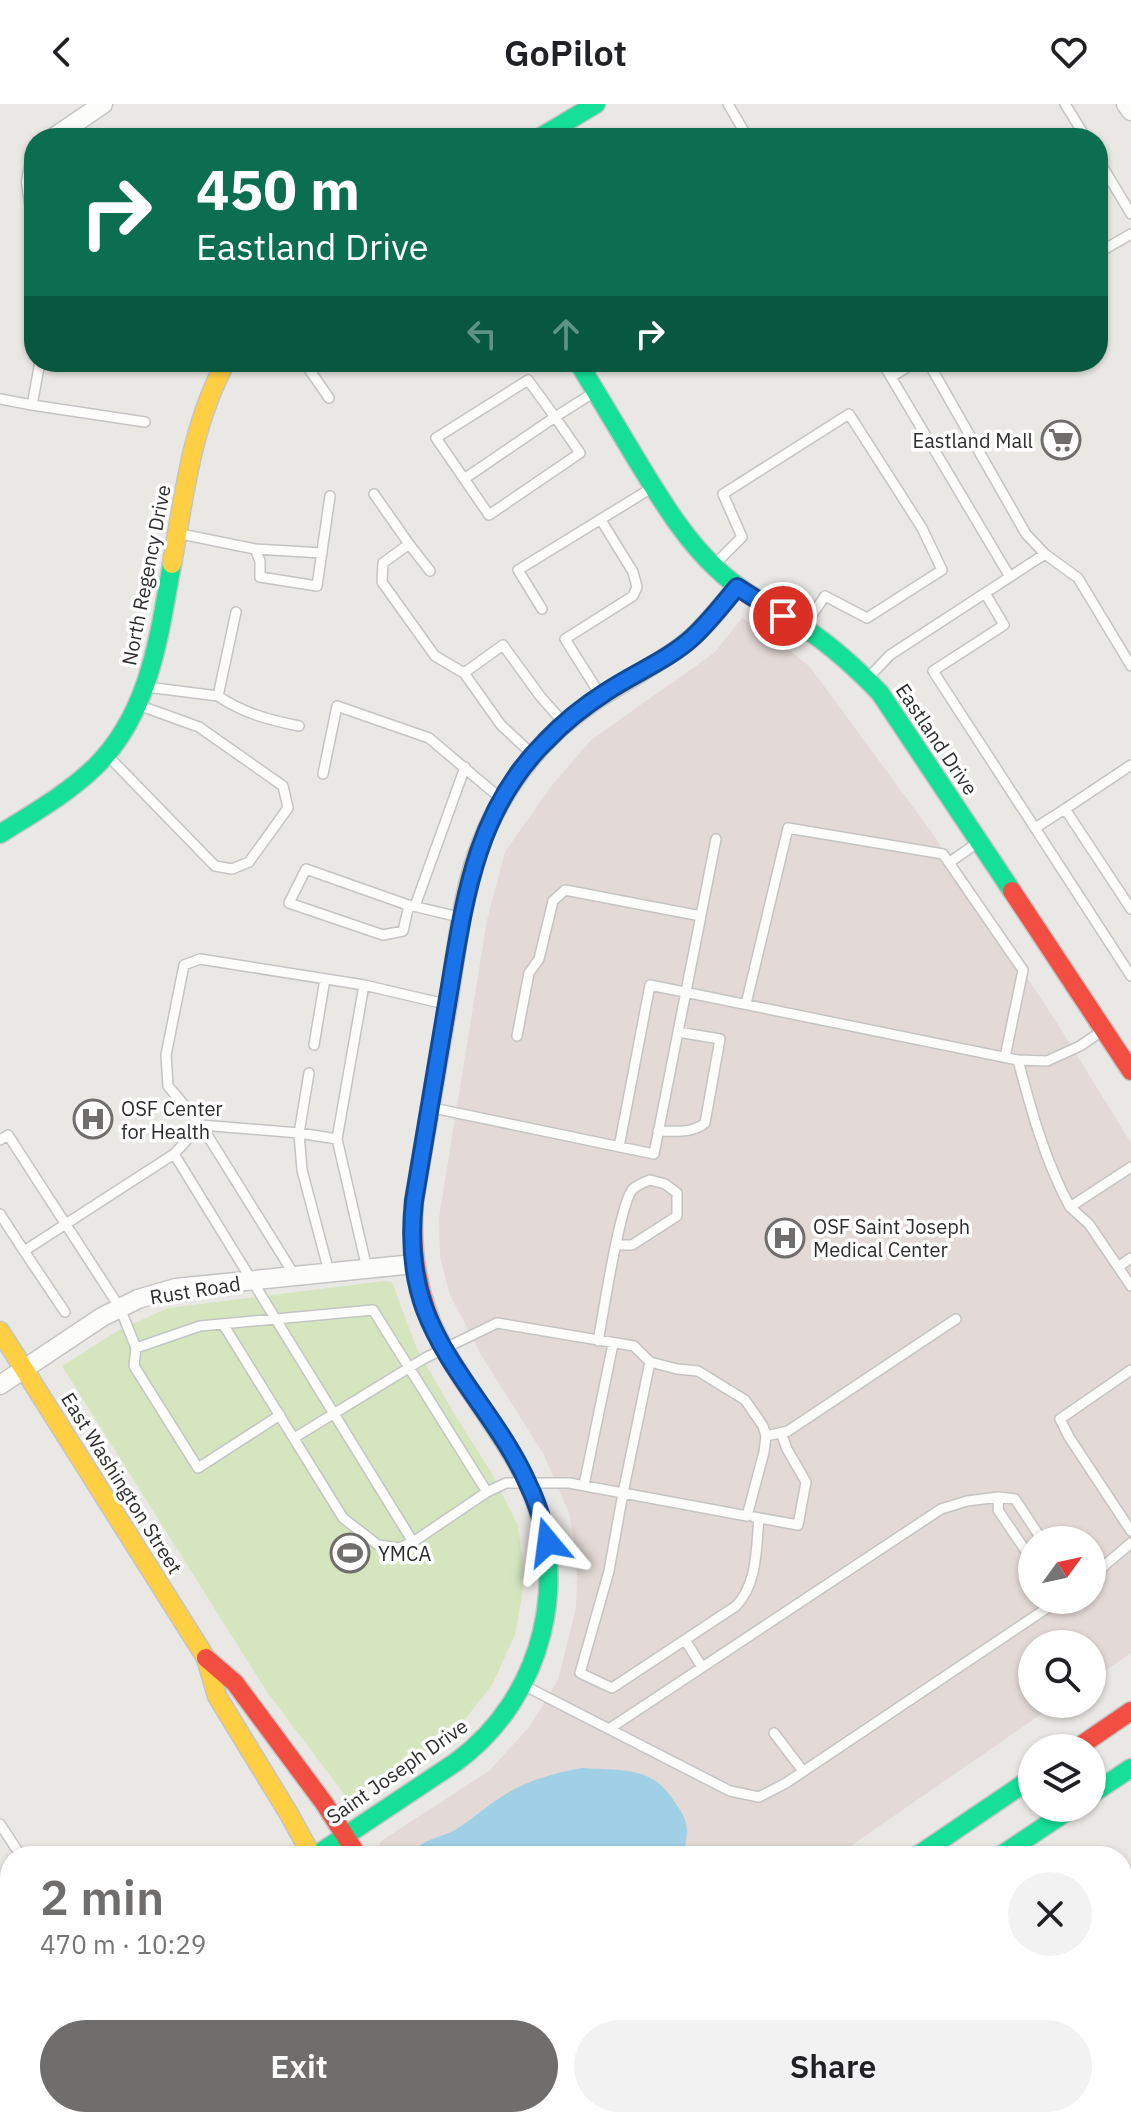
<!DOCTYPE html>
<meta charset="utf-8">
<style>
body{margin:0;font-family:"IBM Plex Sans",sans-serif;background:#f2f2f2;color:#202124;height:100vh;display:flex;flex-direction:column;font-size:30px;white-space:nowrap}
*{box-sizing:border-box;margin:0}
p{font-size:26px;color:#757577}
.icon{flex:none;width:44px;height:44px;fill:none;stroke:currentColor;stroke-width:2;stroke-linecap:round;stroke-linejoin:round}
.map{position:relative;flex:1;overflow:hidden}
.panel{position:absolute;left:0px;top:1742px;width:1132px;height:282px;display:flex;flex-direction:column;background:#fff;border-radius:32px 32px 0 0;box-shadow:0 2px 6px #0004}
.panel>*{flex:none}
.guide{position:absolute;left:24px;top:24px;width:1084px;height:244px;border-radius:32px;box-shadow:0 2px 6px #0004;background:#0b6e4f;color:#fff;overflow:hidden}
.needle{width:52px;rotate:57deg}
.fabs{position:absolute;left:1018px;top:1422px;display:grid;gap:16px}
.fabs a{display:grid;place-items:center;width:88px;height:88px;border-radius:50%;background:#fff;box-shadow:0 2px 6px #0004;font-size:40px}
.pin{position:absolute;display:grid;place-items:center;width:68px;height:68px;color:#fff;margin:-34px;border:4px solid #fff;border-radius:50%;box-shadow:0 2px 8px #0007}
.me{position:absolute;width:88px;margin:-44px;rotate:344deg;stroke-linejoin:round;filter:drop-shadow(0 0 6px #0008)}
.turn{display:flex;align-items:center;gap:28px;height:168px;padding:0 40px;font-size:36px}
.turn .icon{width:104px;height:104px;stroke-width:2.5}
.turn b{display:block;font-size:56px;line-height:68px}
.lanes{display:flex;align-items:center;height:76px;padding:0 40px;background:#0003;justify-content:center;gap:40px;direction:ltr}
.lanes .off{opacity:.35}
.round{display:grid;place-items:center;flex:none;width:84px;height:84px;border-radius:42px;background:#f2f2f2}
.head{display:flex;align-items:center;justify-content:space-between;height:136px;padding:0 40px}
h1{font-size:48px;font-weight:600;line-height:60px;color:#6f6e6d}
.action{display:flex;gap:16px;margin-top:auto;padding:16px 40px}
.action a{flex:1;height:92px;border-radius:48px;background:#6f6e6d;color:#fff;font-size:32px;font-weight:600;line-height:92px;text-align:center}
.action a+a{background:#f2f2f2;color:#202124}
header{display:flex;justify-content:space-between;align-items:center;height:104px;padding:0 40px;background:#fff;font-size:36px;font-weight:600}
.map>svg:first-child{display:block}
</style>
<header><svg class="icon" aria-label="back" viewBox="0 0 24 24"><path d="M15 5l-7 7 7 7"/></svg>GoPilot<svg class="icon" aria-label="heart" viewBox="0 0 24 24"><path d="M12 20l-8-8c-3-5 5-10 8-4 3-6 11-1 8 4z"/></svg></header>
<div class="map">
<svg width="1131" height="2023" viewBox="0 0 1131 2023">
<rect width="100%" height="100%" fill="#eae8e4"/>
<path fill="#e3d9d7" fill-rule="evenodd" d="M 742,514 L 773,533 L 810,563 L 930,726 L 1057,919 L 1131,1039 L 1131,1549 L 1092,1576 L 1092,1540 L 1032,1540 L 1032,1600 L 1056,1600 L 836,1752 L 384,1752 L 379,1743 L 381,1737 L 489,1667 L 530,1622 L 558,1576 L 576,1504 L 577,1468 L 570,1411 L 544,1351 L 483,1254 L 450,1191 L 440,1153 L 439,1114 L 487,816 L 505,748 L 549,685 L 591,636 L 714,549 ZM 1032,1436 L 1092,1436 L 1092,1496 L 1032,1496 Z"/>
<path fill="#d5e6bf" d="M 384,1177 L 392,1178 L 417,1245 L 455,1311 L 493,1371 L 518,1422 L 525,1475 L 515,1531 L 492,1581 L 459,1623 L 358,1692 L 347,1694 L 267,1588 L 62,1262 L 119,1226 L 168,1204 Z"/>
<path fill="#9fd0e5" d="M 582,1664 C 621,1667 651,1661 674,1697 C 681,1707 686,1714 687,1726 C 687,1735 684,1744 684,1752 L 412,1752 L 412,1749 C 426,1733 438,1735 455,1726 C 472,1716 485,1703 501,1693 C 525,1677 554,1669 582,1664 Z"/>
<g fill="none" stroke-linecap="round" stroke-linejoin="round">
<g stroke="#c4c4c4" stroke-width="12">
<path id="lane" d="M 728,0 L 748,34
M 1065,0 L 1086,34
M 1098,55 L 1131,110
M 1098,149 L 1131,130
M 40,258 L 32,301 L 145,318
M 304,258 L 329,294
M 882,258 L 1010,473
M 928,258 L 1026,430 L 1045,450
M 891,273 L 916,258
M 0,295 L 32,301
M 464,375 L 555,313 L 580,349 L 489,411 L 436,334 L 528,276 L 555,313 L 593,289
M 374,390 L 409,440 L 383,459 L 382,478 L 435,552 L 464,569 L 501,621 L 531,649
M 181,430 L 255,445 L 260,457 L 260,473 L 317,482 L 330,392
M 409,440 L 430,467
M 255,445 L 322,449
M 716,459 L 742,433 L 723,390 L 849,310 L 922,424 L 942,466 L 867,514 L 825,492 L 805,521
M 985,489 L 1004,521 L 933,567 L 1131,872
M 542,505 L 518,466 L 650,385
M 464,569 L 503,541 L 540,592 L 562,617
M 869,573 L 890,551 L 1045,450 L 1078,474 L 1131,562
M 147,583 L 218,592 L 236,508
M 599,589 L 565,535 L 633,492 L 637,483 L 633,468 L 601,416
M 218,592 C 243,609 269,616 299,622
M 109,653 L 215,762 L 232,765 L 249,758 L 288,704 L 283,682 L 199,623 L 141,602
M 1131,661 L 1065,705 L 1131,805
M 323,670 L 337,602 L 429,634 L 499,693
M 1035,724 L 1065,705
M 950,758 L 977,739
M 409,801 L 403,827 L 383,831 L 289,799 L 306,765 L 405,800 L 459,813
M 415,802 L 465,663
M 364,881 L 337,1035 L 367,1165
M 746,900 L 788,724 L 943,750 L 1023,866 L 1005,953
M 517,932 L 529,869 L 539,855 L 553,797 L 565,786 L 701,812
M 314,941 L 325,875
M 1018,956 C 1031,1006 1045,1057 1070,1103
M 309,969 L 299,1029 L 302,1066 L 329,1168
M 433,1004 L 654,1050 L 716,735
M 658,1027 C 675,1027 691,1030 705,1019 L 720,935 L 678,928
M 337,1035 L 299,1029 L 201,1021 L 168,982 L 166,951 L 184,861 L 200,855 L 364,881 L 445,900
M 0,1036 L 8,1031 L 120,1204 L 136,1244 L 134,1262 L 198,1364 L 280,1311
M 619,1043 L 650,881 L 1018,956 L 1047,957 L 1080,942 L 1102,927
M 174,1050 L 413,1438
M 1131,1063 L 1070,1103 L 1089,1120 L 1131,1182
M 0,1110 L 24,1147
M 1118,1163 L 1131,1154
M 65,1208 L 24,1147 L 174,1050 L 201,1021 L 295,1172
M 223,1220 L 343,1414 L 378,1441 L 399,1444 L 413,1438 L 487,1388 L 506,1379 L 569,1379 L 747,1412 L 764,1348 L 766,1332 L 763,1322 L 745,1296 L 698,1267 L 677,1265 L 650,1258 L 634,1242 L 497,1219 L 425,1254 L 294,1334
M 598,1237 C 603,1212 620,1097 633,1085 C 637,1081 645,1078 650,1076 L 665,1080 L 677,1089 L 677,1112 L 632,1141 L 616,1141
M 136,1244 L 200,1222 L 373,1206 L 487,1388
M 650,1258 L 623,1389 L 609,1467 L 580,1569 L 612,1584 L 736,1502 C 758,1479 756,1444 759,1414
M 1131,1266 L 1060,1315 L 1069,1333 L 1131,1427
M 766,1332 L 788,1327 L 956,1215
M 584,1381 L 613,1240
M 754,1413 L 798,1421 L 806,1378 L 787,1345 L 781,1329
M 1032,1456 L 998,1406 L 999,1393 L 1015,1395 L 1042,1436
M 1092,1472 L 1131,1439
M 685,1536 L 702,1563
M 527,1583 L 730,1687 L 759,1693 L 786,1679 L 1059,1496
M 609,1625 L 941,1405 L 967,1397 L 999,1393
M 774,1629 L 803,1667
M 0,1720 L 21,1752
M 1122,1836 L 1131,1830
M 1122,1975 L 1131,1976
M 188,2014 L 194,2023
M 769,2014 L 776,2023
M 834,2014 L 840,2023
M 878,2014 L 884,2023
M 954,2014 L 960,2023
M 716,2023 L 730,2014
M 995,2023 L 1009,2014"/>
</g>
<g stroke="#c4c4c4" stroke-width="21">
<path id="street" d="M 1126,0 L 1131,7
M 53,34 L 103,0
M 34,62 L 31,78 L 34,99
M 0,1281 L 102,1213 L 138,1195 L 176,1184 L 414,1160
M 0,1953 L 10,1947"/>
</g>
<g stroke="#c4c4c4" stroke-width="21">
<path id="fast" d="M 539,34 L 596,0
M 578,258 C 598,291 618,325 638,358 C 662,397 685,436 719,467 C 745,491 776,505 806,525 C 833,543 857,565 880,589 L 1012,787
M 0,730 C 33,709 67,690 95,663 C 150,609 159,532 172,460
M 1092,1690 L 1131,1664
M 315,1752 L 456,1658 C 544,1594 574,1471 525,1374 C 501,1326 466,1286 441,1239
M 917,1752 L 1032,1674
M 1000,1752 L 1072,1704
M 479,2014 L 485,2023
M 515,2023 L 528,2014"/>
</g>
<g stroke="#c4c4c4" stroke-width="21">
<path id="slow" d="M 172,460 C 184,391 192,320 226,258
M 448,899 C 454,863 458,826 466,790 C 482,714 525,645 590,600 C 620,579 654,563 683,541 C 704,525 720,503 737,483
M 0,1227 L 206,1554 L 217,1592 L 289,1710 L 312,1752
M 453,2023 L 455,2014"/>
</g>
<g stroke="#c4c4c4" stroke-width="21">
<path id="jam" d="M 1012,787 L 1131,967
M 441,1239 C 417,1194 410,1148 414,1097 L 448,899
M 206,1554 L 235,1579 L 324,1699 L 358,1752
M 1077,1644 L 1131,1607
M 596,2023 L 610,2014"/>
</g>
<use href="#lane" stroke="#fcfcfb" stroke-width="9"/>
<use href="#street" stroke="#fcfcfb" stroke-width="18"/>
<use href="#fast" stroke="#16e098" stroke-width="18"/>
<use href="#slow" stroke="#ffcf43" stroke-width="18"/>
<use href="#jam" stroke="#f24e42" stroke-width="18"/>
</g>
<g fill="none" stroke-linecap="round" stroke-linejoin="round">
<g stroke="#114b97" stroke-width="20">
<path id="route" d="M 548,1438 C 543,1418 537,1398 528,1380 C 501,1318 449,1269 425,1206 C 412,1171 410,1134 414,1097 C 425,1034 435,970 446,906 C 463,809 471,711 545,638 C 563,619 584,602 606,588 C 634,569 668,556 693,533 C 709,518 723,500 737,483 L 783,512"/>
</g>
<use href="#route" stroke="#1a73e8" stroke-width="14"/>
</g>
<defs>
<g id="supermarket-ring" transform="scale(2)"><circle r="9.5" fill="#fff" stroke="#6f6e6d" stroke-width="1.5"/><path d="M-6-5.5h2.5l.6 2H6L4.5 2H-2.5L-4.4-4H-6ZM-1.5 3.2a1.3 1.3 0 1 0 .1 0ZM3 3.2a1.3 1.3 0 1 0 .1 0Z" fill="#6f6e6d"/></g>
<g id="hospital-ring" transform="scale(2)"><circle r="9.5" fill="#fff" stroke="#6f6e6d" stroke-width="1.5"/><path d="M-5-5h3v3.5h4V-5h3V5h-3V1.5h-4V5h-3Z" fill="#6f6e6d"/></g>
<g id="stadium-ring" transform="scale(2)"><circle r="9.5" fill="#fff" stroke="#6f6e6d" stroke-width="1.5"/><path d="M0-5a6.5 5 0 1 0 0 10a6.5 5 0 1 0 0-10ZM-3.5-1.8h7v3.6h-7Z" fill="#6f6e6d"/></g>
</defs>
<g fill-rule="evenodd">
<use href="#supermarket-ring" x="1061" y="336"/>
<use href="#hospital-ring" x="93" y="1015"/>
<use href="#hospital-ring" x="785" y="1134"/>
<use href="#stadium-ring" x="350" y="1449"/>
</g>
<g text-anchor="middle" dominant-baseline="central" stroke-width="7" stroke-linejoin="round" paint-order="stroke">
<g font-size="20" fill="#2d2d2d" stroke="#fff" text-anchor="start">
<text x="1033" y="336" text-anchor="end">Eastland Mall</text>
<text x="121" y="1004">OSF Center<tspan x="121" dy="23">for Health</tspan></text>
<text x="813" y="1122">OSF Saint Joseph<tspan x="813" dy="23">Medical Center</tspan></text>
<text x="378" y="1449">YMCA</text>
</g>
<g font-size="20" fill="#2d2d2d" stroke="#fff">
<text transform="translate(146 471) rotate(-79)">North Regency Drive</text>
<text transform="translate(937 635) rotate(56)">Eastland Drive</text>
<text transform="translate(195 1186) rotate(-9)">Rust Road</text>
<text transform="translate(122 1379) rotate(58)">East Washington Street</text>
<text transform="translate(397 1667) rotate(-35)">Saint Joseph Drive</text>
</g>
</g>
</svg>
<div class="fabs">
<a><svg class="needle" viewBox="-14 -14 28 28"><path d="M0-13l5 13h-10z" fill="#e53935"/><path d="M0 13l5-13h-10z" fill="#757577"/></svg></a>
<a><svg class="icon" aria-label="search" viewBox="0 0 24 24"><circle cx="10" cy="10" r="6"/><path d="M15 15l6 6"/></svg></a>
<a><svg class="icon" aria-label="layers" viewBox="0 0 24 24"><path d="M12 4l9 5-9 5-9-5zM3 14l9 5 9-5"/></svg></a>
</div>
<div class="pin" style="left:783px;top:512px;background:#d93025"><svg class="icon" aria-label="arrive" viewBox="0 0 24 24"><path d="M6 21V4h12l-3 4 3 4H6"/></svg></div>
<svg class="me" style="left:548px;top:1438px" viewBox="-20 -20 40 40"><path d="M0-17L14 15 0 8-14 15z" fill="#1a73e8" stroke="#fff" stroke-width="4"/></svg>
<div class="guide">
<div class="turn"><svg class="icon" aria-label="right" viewBox="0 0 24 24"><path d="M7 20v-9h11M14 6l5 5-5 5"/></svg><div><b>450 m</b>Eastland Drive</div></div>
<div class="lanes"><svg class="icon off" aria-label="left" viewBox="0 0 24 24"><path d="M17 20v-9H6M10 6l-5 5 5 5"/></svg><svg class="icon off" aria-label="ahead" viewBox="0 0 24 24"><path d="M12 20V5M6 11l6-6 6 6"/></svg><svg class="icon" aria-label="right" viewBox="0 0 24 24"><path d="M7 20v-9h11M14 6l5 5-5 5"/></svg></div>
</div>
<section class="panel">
<div class="head"><div><h1>2 min</h1><p>470 m · 10:29</p></div><a class="round"><svg class="icon" aria-label="close" viewBox="0 0 24 24"><path d="M6 6l12 12M18 6L6 18"/></svg></a></div>
<div class="action"><a>Exit</a><a>Share</a></div>
</section>
</div>
